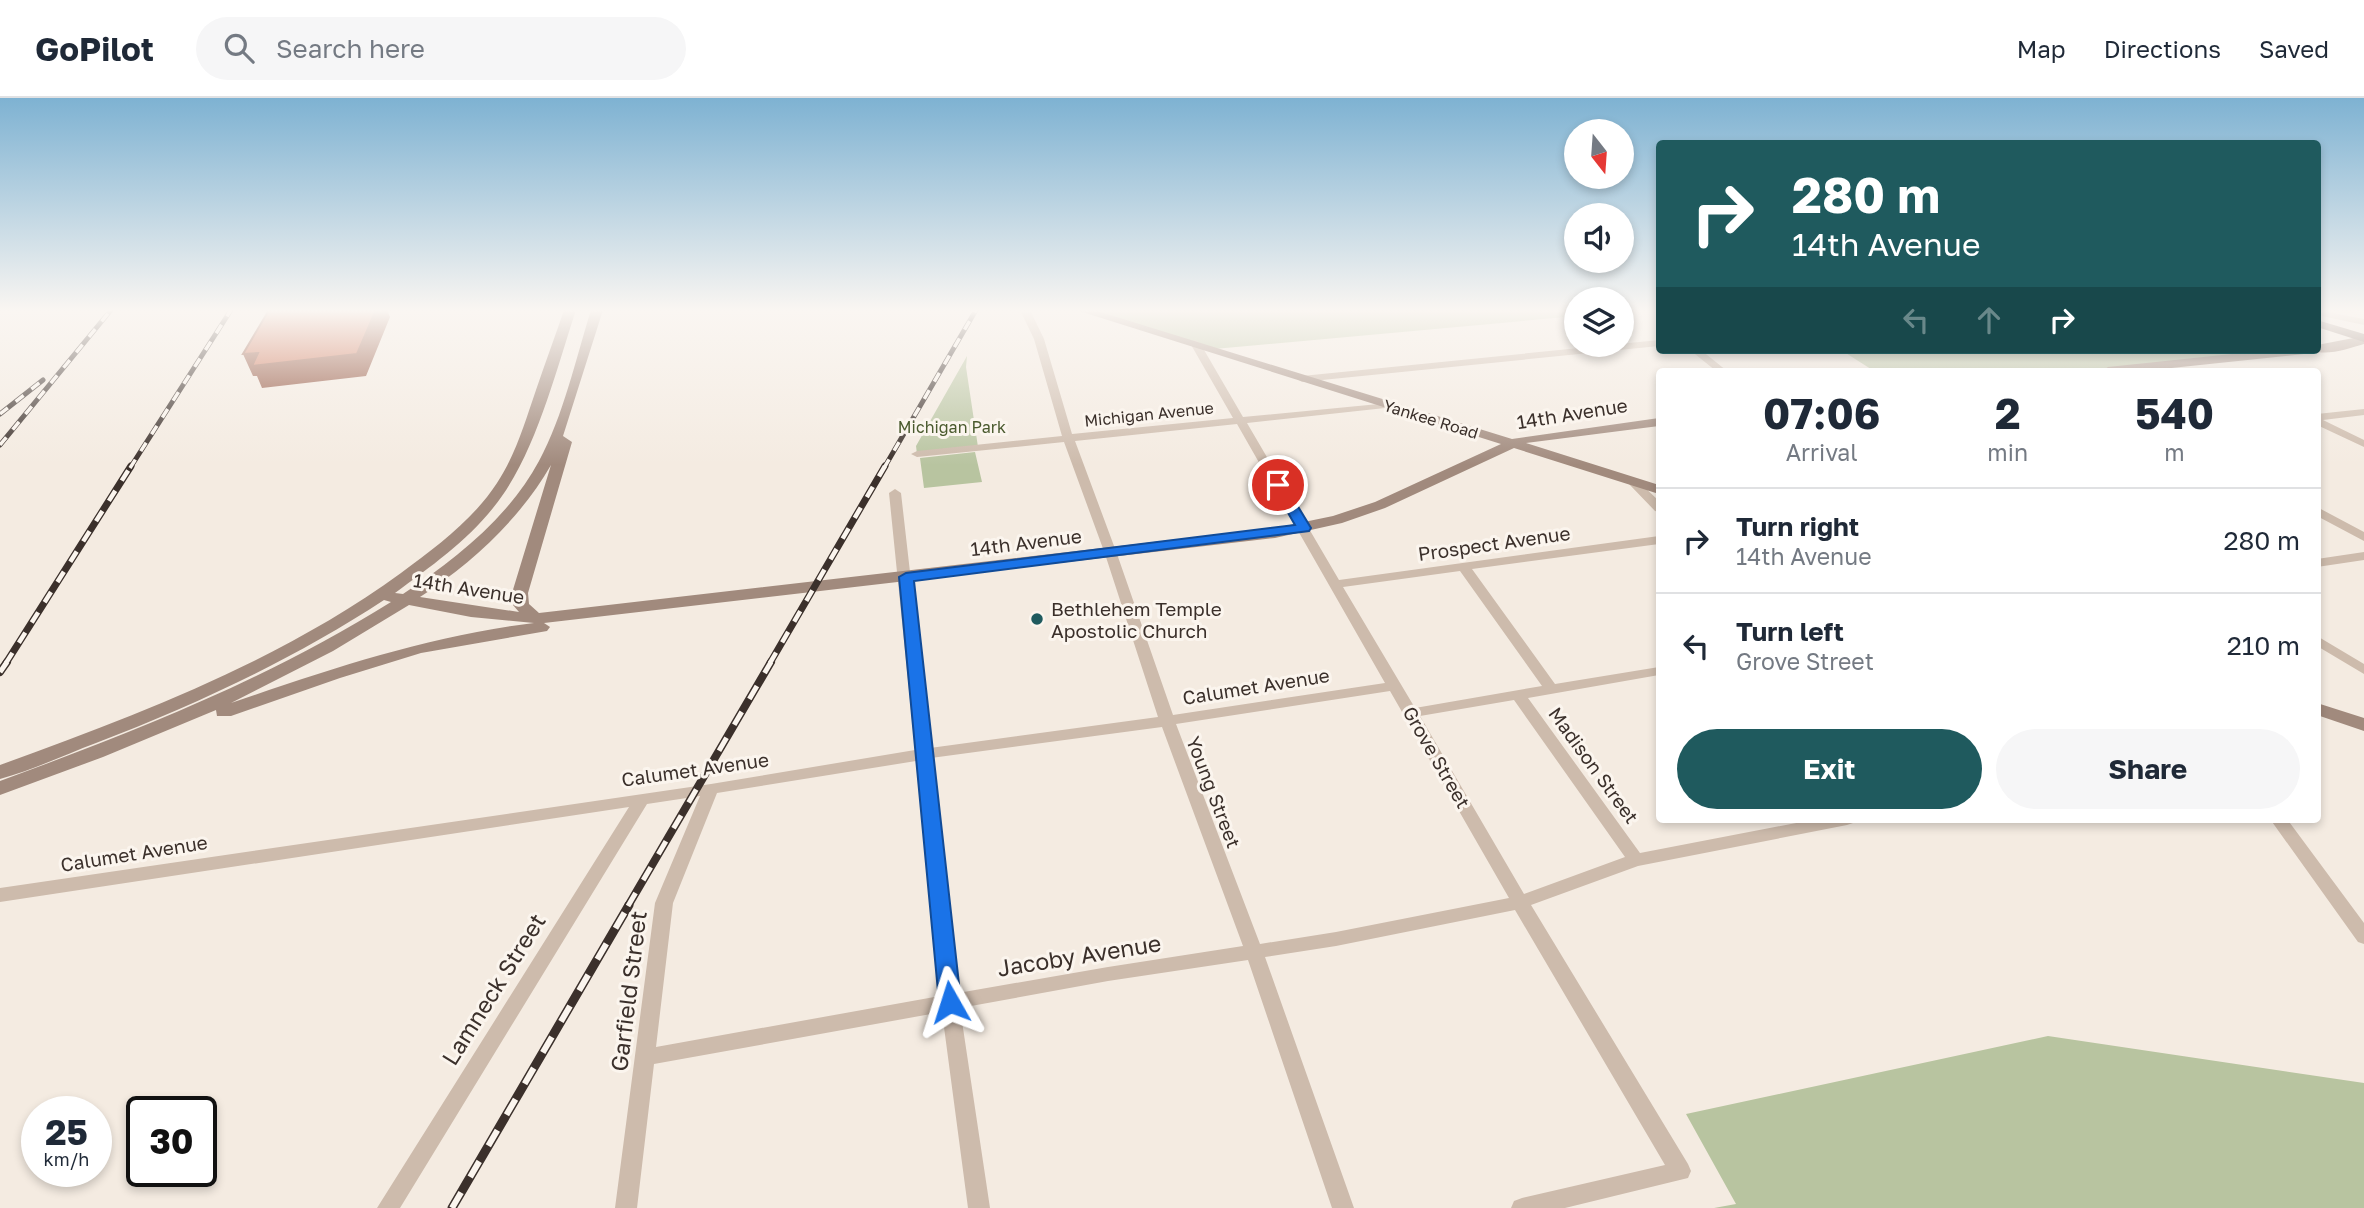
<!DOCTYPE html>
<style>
body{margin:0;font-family:"Golos Text",sans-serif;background:#f6f6f7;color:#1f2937;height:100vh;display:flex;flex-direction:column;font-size:26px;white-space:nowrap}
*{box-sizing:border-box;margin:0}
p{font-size:23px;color:#747a83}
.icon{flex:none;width:38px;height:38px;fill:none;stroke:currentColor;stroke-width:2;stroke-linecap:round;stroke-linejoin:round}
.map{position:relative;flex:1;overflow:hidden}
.panel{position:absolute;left:1656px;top:270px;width:665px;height:455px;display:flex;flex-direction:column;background:#fff;border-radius:7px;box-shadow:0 4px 10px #0003}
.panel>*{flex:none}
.top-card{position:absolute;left:1656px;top:42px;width:665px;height:214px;border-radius:7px;box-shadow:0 4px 10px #0003;background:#1f5a5e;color:#fff;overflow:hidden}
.needle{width:46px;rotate:163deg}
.fabs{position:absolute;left:1564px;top:21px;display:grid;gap:14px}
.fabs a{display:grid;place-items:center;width:70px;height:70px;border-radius:50%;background:#fff;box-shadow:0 4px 10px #0003;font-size:35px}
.speed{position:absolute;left:21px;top:998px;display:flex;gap:14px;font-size:35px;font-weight:700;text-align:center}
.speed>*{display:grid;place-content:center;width:91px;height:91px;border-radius:50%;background:#fff;box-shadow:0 4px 10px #0003;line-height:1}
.speed small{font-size:18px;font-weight:400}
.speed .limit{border:4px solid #111;border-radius:10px;background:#fff;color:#111}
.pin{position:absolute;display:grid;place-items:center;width:60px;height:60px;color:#fff;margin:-30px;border:4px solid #fff;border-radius:50%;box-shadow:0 2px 7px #0007}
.me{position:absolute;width:77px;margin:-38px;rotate:354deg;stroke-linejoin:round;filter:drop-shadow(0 0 5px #0008)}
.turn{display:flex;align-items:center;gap:24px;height:147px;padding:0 21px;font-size:32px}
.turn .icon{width:91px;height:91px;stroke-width:2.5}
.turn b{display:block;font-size:49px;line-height:60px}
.lanes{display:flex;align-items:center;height:66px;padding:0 21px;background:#0003;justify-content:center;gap:35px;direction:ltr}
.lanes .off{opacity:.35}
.eta{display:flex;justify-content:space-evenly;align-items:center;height:119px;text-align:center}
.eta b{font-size:42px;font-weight:700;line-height:49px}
.primary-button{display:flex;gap:14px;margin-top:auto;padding:14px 21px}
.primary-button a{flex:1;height:80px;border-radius:42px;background:#1f5a5e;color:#fff;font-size:28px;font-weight:700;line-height:80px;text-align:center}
.primary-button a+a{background:#f6f6f7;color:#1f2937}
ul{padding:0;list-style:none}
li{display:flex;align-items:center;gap:21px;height:105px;padding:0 21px;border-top:2px solid #e0e1e3}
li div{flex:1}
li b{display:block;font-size:26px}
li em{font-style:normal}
header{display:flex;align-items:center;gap:42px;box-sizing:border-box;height:98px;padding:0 35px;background:#fff;border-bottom:2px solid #e0e1e3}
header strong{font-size:33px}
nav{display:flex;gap:38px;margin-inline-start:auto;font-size:24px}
.search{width:490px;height:63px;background:#f6f6f7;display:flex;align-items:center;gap:18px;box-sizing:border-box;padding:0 24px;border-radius:38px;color:#747a83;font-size:26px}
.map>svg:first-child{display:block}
</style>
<header>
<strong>GoPilot</strong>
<div class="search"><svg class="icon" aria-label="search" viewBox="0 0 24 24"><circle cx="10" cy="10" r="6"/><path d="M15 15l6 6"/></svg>Search here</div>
<nav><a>Map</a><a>Directions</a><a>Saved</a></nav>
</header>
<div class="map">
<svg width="2364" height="1110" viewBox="0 0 2364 1110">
<rect width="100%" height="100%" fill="#f4ebe1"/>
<path fill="#b8c4a0" d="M 1082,212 L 1577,212 L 1577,218 L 1214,251 Z
M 1841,252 L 2304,252 L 2108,273 L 1874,273 Z
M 967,258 L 966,269 L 978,349 L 917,356 L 916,348 Z
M 975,354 L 982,384 L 924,390 L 920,360 Z
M 2048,938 L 2364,985 L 2364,1110 L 1714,1110 L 1736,1106 L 1686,1016 Z"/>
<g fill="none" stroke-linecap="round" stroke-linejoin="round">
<path fill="#cdbbac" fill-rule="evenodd" d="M 1020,212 L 1030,212 L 1044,241 L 1072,336 L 1233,320 L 1190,245 L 1195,242 L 1200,245 L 1243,319 L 1389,305 L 1390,307 L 1385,310 L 1247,325 L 1339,482 L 1659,438 L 1659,446 L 1472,471 L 1555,586 L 1659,569 L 1659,577 L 1528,600 L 1640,755 L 1817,721 L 1855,721 L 1853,725 L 1847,727 L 1638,768 L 1531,807 L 1688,1066 L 1691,1073 L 1688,1080 L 1565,1110 L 1511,1110 L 1514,1103 L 1522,1100 L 1665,1067 L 1515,812 L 1336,848 L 1265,859 L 1354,1110 L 1332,1110 L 1248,862 L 1108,883 L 960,910 L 990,1110 L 968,1110 L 942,914 L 654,966 L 637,1110 L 615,1110 L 655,805 L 700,698 L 647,706 L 400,1110 L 377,1110 L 629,709 L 0,804 L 0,790 L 711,686 L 915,652 L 889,395 L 895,391 L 901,395 L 930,650 L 1158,619 L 1105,456 L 1064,344 L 917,359 L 911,356 L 917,353 L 1062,338 L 1034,241 ZM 1237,326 L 1385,585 L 1173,617 L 1117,456 L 1075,343 ZM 1460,473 L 1542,588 L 1415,610 L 1343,489 ZM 1390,593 L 1509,800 L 1336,834 L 1260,846 L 1176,626 ZM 1514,602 L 1625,759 L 1524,796 L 1420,618 ZM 1162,629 L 1243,848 L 1108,869 L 958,895 L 931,660 ZM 916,663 L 940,898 L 656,949 L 673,805 L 717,695 Z
M 2317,212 L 2364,221 L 2364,227 L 2317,217 Z
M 1659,242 L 1659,248 L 1302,284 L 1297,281 L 1302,278 Z
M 1690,252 L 1701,252 L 1727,273 L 1716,273 Z
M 2364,311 L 2364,317 L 2323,322 L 2364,342 L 2364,349 L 2317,327 L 2317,316 Z
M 1633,381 L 1637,382 L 1659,403 L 1659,414 L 1655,413 L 1629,386 L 1629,382 Z
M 2317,409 L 2364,434 L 2364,443 L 2317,418 Z
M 2364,454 L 2364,462 L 2317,469 L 2317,461 Z
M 2317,538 L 2364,566 L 2364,576 L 2317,548 Z
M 2270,721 L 2287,721 L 2364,825 L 2364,846 L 2358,844 Z"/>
<path fill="#a18a7d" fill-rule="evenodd" d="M 564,212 L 576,212 C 555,275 535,359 493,410 C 466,444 430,469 395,495 L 403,496 C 455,462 509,419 539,363 C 563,319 576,260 591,212 L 603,212 L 563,338 L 572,344 L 528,495 L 529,506 L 539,515 L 1275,430 L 1333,418 L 1375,404 L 1501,346 L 1076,212 L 1094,212 L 1512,341 L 1659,320 L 1659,328 L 1526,345 L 1659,387 L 1659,396 L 1514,350 L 1385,410 L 1342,425 L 1275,440 L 544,525 L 550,529 L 547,533 L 421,555 L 340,580 L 231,618 L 217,618 L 216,612 L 103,659 L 0,697 L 0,683 C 136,633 268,581 391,504 L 384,502 C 294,561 197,606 96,645 C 64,657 33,672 0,681 L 0,667 C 140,616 280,563 401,475 C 436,449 473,422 497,385 C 516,356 525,324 536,292 C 545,265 555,239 564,212 ZM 551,367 L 512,495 L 513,507 L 519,514 L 420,499 C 472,465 520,421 551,367 ZM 409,507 L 471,519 L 534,525 C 428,538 331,571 231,605 L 333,553 Z
M 2364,238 L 2364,246 C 2350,250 2325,259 2312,252 L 2317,252 L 2317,247 Z
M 2270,252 L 2310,252 L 2304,256 L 2143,273 L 2102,273 L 2108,269 Z
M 2317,605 L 2364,620 L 2364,633 L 2317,617 Z"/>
<path fill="#7d675c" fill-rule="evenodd" d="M 2317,222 L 2364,236 L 2364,244 L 2317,229 Z"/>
<g stroke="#3b302b" stroke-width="5">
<path id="rail-far3" d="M 0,316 L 43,282
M 0,347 L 111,212
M 130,370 L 231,212
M 884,370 L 976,212"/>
</g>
<g stroke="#3b302b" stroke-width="7">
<path id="rail-far2" d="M 6,565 L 131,368
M 770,565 L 885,368"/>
</g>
<g stroke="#3b302b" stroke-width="8">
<path id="rail-far1" d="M 0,574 L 7,564
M 628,808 L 771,564"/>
</g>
<g stroke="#3b302b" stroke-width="9">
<path id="rail" d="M 452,1110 L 629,807"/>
</g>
<use href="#rail-far3" stroke="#fbf5ee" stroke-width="3.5" stroke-dasharray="10" stroke-linecap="butt"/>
<use href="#rail-far2" stroke="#fbf5ee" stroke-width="4.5" stroke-dasharray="12" stroke-linecap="butt"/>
<use href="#rail-far1" stroke="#fbf5ee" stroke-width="5" stroke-dasharray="15" stroke-linecap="butt"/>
<use href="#rail" stroke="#fbf5ee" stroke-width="6" stroke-dasharray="18" stroke-linecap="butt"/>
</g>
<path fill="#8c4a34" d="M 376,212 L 387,212 L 390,219 L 366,278 L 262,290 L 257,278 L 253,278 L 243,256 L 258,255 Z"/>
<path fill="#c8694b" stroke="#8c4a34" stroke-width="2" d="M 269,212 L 376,212 L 357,256 L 252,268 L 258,255 L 243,256 Z"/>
<linearGradient id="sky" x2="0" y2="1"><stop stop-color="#7eb2d2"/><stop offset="0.58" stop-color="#faf6f2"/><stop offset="1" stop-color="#faf6f2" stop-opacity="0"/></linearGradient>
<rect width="2364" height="367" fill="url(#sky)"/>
<path fill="#1a73e8" stroke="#114b97" stroke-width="2" d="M 1278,383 L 1285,387 L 1311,430 L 1309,433 L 914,483 L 961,904 L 957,910 L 950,913 L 942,910 L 939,904 L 899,479 L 906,475 L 1295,427 L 1272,387 Z"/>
<circle fill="#1f5a5e" stroke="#fbf5ee" stroke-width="2.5" cx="1037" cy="521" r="7"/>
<g text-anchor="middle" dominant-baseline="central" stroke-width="6" stroke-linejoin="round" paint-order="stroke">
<g font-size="16" fill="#3b302b" stroke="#fbf5ee">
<text transform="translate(1149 316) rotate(-6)">Michigan Avenue</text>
<text transform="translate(1431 321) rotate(17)">Yankee Road</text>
</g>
<g font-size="16" fill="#4a5a2e" stroke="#fbf5ee">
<text x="952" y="329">Michigan Park</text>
</g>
<g font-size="19" fill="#3b302b" stroke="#fbf5ee">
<text transform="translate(1572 315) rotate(-9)">14th Avenue</text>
<text transform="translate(1026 444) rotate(-7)">14th Avenue</text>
<text transform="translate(1494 445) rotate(-8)">Prospect Avenue</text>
<text transform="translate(469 490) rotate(9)">14th Avenue</text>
<text transform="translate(1256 588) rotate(-9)">Calumet Avenue</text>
<text transform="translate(1437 659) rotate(60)">Grove Street</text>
<text transform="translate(1594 667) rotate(54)">Madison Street</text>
<text transform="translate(695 671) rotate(-8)">Calumet Avenue</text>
<text transform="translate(1214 694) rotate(69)">Young Street</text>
<text transform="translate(134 755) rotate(-9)">Calumet Avenue</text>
</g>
<g font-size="19" fill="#3b302b" stroke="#fbf5ee" text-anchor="start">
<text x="1051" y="510">Bethlehem Temple<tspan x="1051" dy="22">Apostolic Church</tspan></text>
</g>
<g font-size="23" fill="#3b302b" stroke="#fbf5ee">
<text transform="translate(1079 857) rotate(-9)">Jacoby Avenue</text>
<text transform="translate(493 891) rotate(-58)">Lamneck Street</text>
<text transform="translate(628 893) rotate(-83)">Garfield Street</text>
</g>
</g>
</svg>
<div class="fabs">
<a><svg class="needle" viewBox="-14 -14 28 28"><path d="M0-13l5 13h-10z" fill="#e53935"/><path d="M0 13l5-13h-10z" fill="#747a83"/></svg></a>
<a><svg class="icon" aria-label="sound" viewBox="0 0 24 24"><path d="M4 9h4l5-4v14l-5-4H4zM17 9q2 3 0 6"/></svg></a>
<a><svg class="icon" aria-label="layers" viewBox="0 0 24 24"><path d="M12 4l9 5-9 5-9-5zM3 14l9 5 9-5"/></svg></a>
</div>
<div class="speed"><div>25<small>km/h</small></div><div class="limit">30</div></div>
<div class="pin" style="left:1278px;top:387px;background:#d93025"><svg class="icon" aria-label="arrive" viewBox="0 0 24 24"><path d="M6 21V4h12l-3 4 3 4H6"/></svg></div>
<svg class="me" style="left:950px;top:904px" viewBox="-20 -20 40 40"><path d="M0-17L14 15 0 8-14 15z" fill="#1a73e8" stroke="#fff" stroke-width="4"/></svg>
<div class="top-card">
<div class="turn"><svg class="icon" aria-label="right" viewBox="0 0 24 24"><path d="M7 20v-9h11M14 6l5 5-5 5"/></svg><div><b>280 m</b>14th Avenue</div></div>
<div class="lanes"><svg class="icon off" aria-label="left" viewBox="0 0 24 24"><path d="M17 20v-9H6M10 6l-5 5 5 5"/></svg><svg class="icon off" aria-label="ahead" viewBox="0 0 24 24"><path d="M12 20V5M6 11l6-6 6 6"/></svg><svg class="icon" aria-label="right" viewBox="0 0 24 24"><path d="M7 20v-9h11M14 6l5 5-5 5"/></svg></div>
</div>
<section class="panel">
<div class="eta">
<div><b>07:06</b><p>Arrival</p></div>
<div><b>2</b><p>min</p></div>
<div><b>540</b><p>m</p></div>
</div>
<ul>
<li><svg class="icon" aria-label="right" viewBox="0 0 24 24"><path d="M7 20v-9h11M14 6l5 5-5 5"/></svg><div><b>Turn right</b><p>14th Avenue</p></div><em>280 m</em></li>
<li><svg class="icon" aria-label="left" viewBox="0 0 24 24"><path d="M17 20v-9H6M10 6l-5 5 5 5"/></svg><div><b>Turn left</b><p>Grove Street</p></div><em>210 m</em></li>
</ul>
<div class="primary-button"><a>Exit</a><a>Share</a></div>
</section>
</div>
